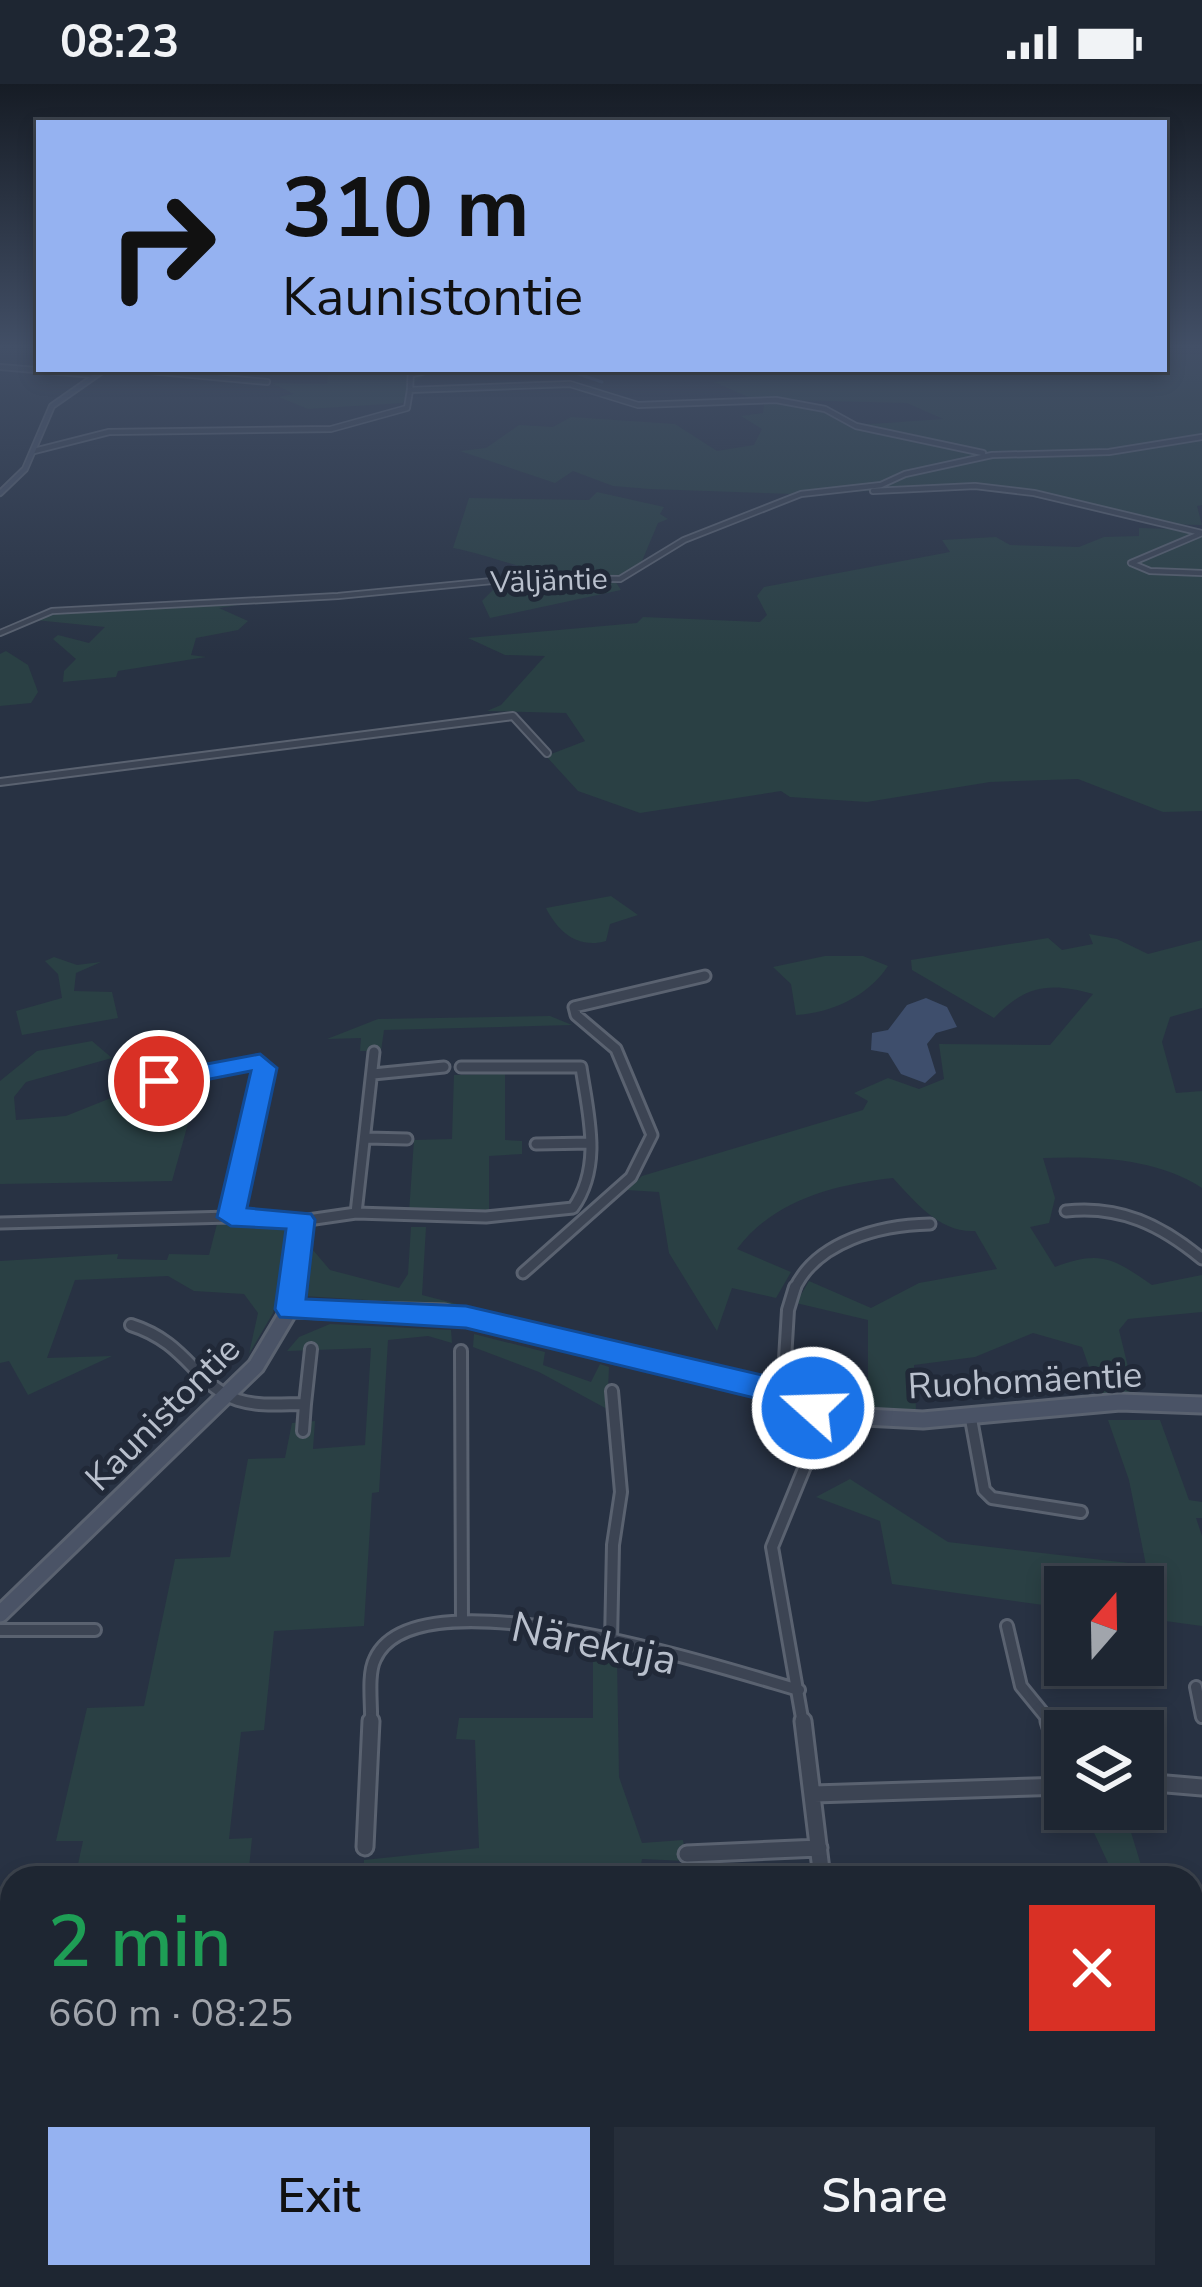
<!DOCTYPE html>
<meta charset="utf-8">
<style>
body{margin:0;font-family:"Nunito Sans",sans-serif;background:#262e3a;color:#f1f3f6;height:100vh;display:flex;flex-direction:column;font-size:45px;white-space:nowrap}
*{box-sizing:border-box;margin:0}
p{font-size:39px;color:#a1a5ac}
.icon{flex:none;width:66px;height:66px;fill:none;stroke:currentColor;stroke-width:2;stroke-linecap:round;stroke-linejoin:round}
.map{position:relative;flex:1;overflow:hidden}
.panel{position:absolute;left:0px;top:1782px;width:1203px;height:423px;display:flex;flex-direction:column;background:#1e2632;border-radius:36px 36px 0 0;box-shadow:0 6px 18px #0003,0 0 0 3px #3c434d}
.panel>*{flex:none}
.banner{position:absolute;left:36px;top:36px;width:1131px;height:252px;border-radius:0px;box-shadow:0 6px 18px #0003,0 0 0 3px #3c434d;background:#95b2f1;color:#111;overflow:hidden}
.needle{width:78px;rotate:20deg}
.fabs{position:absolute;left:1044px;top:1482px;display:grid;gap:24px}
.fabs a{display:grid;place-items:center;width:120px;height:120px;border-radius:0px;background:#1e2632;box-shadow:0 6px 18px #0003,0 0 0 3px #3c434d;font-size:60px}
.pin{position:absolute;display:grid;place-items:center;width:102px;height:102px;color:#fff;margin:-51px;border:6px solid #fff;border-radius:50%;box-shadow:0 3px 12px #0007}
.me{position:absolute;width:132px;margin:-66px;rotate:290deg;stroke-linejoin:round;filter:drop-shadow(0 0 9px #0008)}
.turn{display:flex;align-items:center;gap:42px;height:252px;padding:0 48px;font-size:54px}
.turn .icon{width:156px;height:156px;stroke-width:2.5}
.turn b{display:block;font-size:84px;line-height:102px}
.round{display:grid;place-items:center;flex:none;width:126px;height:126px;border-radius:0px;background:#262e3a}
.overview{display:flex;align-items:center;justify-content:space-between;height:204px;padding:0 48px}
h1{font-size:72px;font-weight:600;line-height:90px;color:#1e9e55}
.cta{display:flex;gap:24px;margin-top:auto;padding:24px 48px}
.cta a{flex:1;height:138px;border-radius:0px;background:#95b2f1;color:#111;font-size:48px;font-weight:600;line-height:138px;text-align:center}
.cta a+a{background:#262e3a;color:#f1f3f6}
.status{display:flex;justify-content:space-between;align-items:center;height:84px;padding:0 60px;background:#1e2632;direction:ltr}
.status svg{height:33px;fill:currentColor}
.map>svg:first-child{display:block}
</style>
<div class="status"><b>08:23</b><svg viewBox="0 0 49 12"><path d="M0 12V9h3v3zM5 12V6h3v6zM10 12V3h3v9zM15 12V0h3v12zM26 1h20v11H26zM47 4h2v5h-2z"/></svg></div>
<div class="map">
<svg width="1202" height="2203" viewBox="0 0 1202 2203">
<rect width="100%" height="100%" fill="#283243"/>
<path fill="#2a4044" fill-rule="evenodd" d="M 1164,269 L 1202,271 L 1202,421 L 1197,422 L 1202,441 L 1156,440 L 1049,413 L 977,403 L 793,410 L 650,405 L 613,402 L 573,387 L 555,399 L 460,367 L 486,364 L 519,341 L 553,343 L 571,333 L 675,340 L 717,367 L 754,361 L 762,345 L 741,332 L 763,329 L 764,320 L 714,298 L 803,285 L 1164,285 ZM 787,316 L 907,319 L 943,335 L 857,341 L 828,325 Z
M 309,285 L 362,290 L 433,286 L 410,301 L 403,319 L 308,325 L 279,313 L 294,310 L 272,299 L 327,300 L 328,292 Z
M 597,408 L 664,423 L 660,430 L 668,435 L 658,439 L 642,477 L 646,480 C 586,517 513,475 453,464 L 469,414 L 589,416 Z
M 1139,444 L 1202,446 L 1202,727 L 1163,728 L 1078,695 L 990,698 L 867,718 L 790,713 L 781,707 L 640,729 L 578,707 L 546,672 L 585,657 L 566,629 L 487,627 L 501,621 L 545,572 L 505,571 L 468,554 L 637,539 L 643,533 L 760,538 L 767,531 L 757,512 L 764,503 L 950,468 L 942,456 L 996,453 L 1010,461 L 1079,463 L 1104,453 L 1139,452 Z
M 515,496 L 615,497 L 621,506 L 490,534 L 482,517 L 501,498 Z
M 262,517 L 219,524 L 248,537 L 238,546 L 196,554 L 191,571 L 206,573 L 118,587 L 116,593 L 63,598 L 64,587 L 76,575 L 53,555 L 58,551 L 89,559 L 105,543 L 35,536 L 53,529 Z
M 6,567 L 28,581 L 38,608 L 31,619 L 0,622 L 0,570 Z
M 611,812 L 638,831 L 610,840 L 606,857 C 578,865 558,848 546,824 Z
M 1089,850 L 1117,855 L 1148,870 L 1202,856 L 1202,924 L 1170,933 L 1162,958 L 1176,1009 L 1202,1007 L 1202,1104 C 1157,1074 1095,1072 1043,1074 L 1055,1114 L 1049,1139 L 1030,1143 L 1055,1183 C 1100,1166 1113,1174 1152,1201 L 1202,1191 L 1202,1228 L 1128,1235 L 1119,1246 L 1134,1308 L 1099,1311 L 1082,1263 L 1033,1249 L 975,1273 L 914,1281 L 916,1326 L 868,1325 L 868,1236 L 796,1219 L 809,1197 L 871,1224 L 919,1199 L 997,1185 L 975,1147 C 940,1149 915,1118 893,1094 C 833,1101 774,1116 737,1165 L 791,1188 L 776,1214 L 732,1204 L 717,1247 L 669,1169 L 659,1108 L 627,1106 L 642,1092 L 863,1026 L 868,1017 L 854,1009 L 888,994 L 919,1005 L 944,995 L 939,960 L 1050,961 L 1093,910 C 1050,898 1025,901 994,934 L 912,886 L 911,876 L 1048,854 L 1062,866 L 1093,860 Z
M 825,872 L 863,872 L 888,882 C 868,912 832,929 796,931 L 791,900 L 773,883 Z
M 54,873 L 77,881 L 101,878 L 76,889 L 74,907 L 112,908 L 118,934 L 22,951 L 16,927 L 62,914 L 58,890 L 45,877 Z
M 550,932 L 572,941 L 384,946 L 381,967 L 360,967 L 361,954 L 327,955 L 378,935 Z
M 92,957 L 112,974 L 26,998 L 14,1013 L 16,1036 L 66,1032 L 136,1004 L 201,993 L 172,1097 L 0,1100 L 0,997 L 37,967 Z
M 505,990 L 505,1056 L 522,1057 L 522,1070 L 489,1072 L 489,1127 L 409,1129 L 414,1056 L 452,1055 L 454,991 Z
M 217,1140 L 282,1140 L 291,1149 L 273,1229 L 249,1270 L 258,1229 L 244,1210 L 194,1207 L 168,1192 L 75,1196 L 47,1274 L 112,1272 L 28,1311 L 9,1277 L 0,1279 L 0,1177 L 118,1170 L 117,1175 L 167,1176 L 169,1170 L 209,1171 Z
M 411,1143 L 426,1143 L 422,1211 L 465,1222 L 303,1212 L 313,1166 L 330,1186 L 399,1204 L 408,1190 Z
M 330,1240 L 451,1246 L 452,1259 L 428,1252 L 388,1256 L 379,1408 L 372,1409 L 364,1542 L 274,1547 L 264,1646 L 241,1648 L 229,1755 L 252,1754 L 248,1794 L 75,1794 L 83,1757 L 56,1757 L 87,1624 L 144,1622 L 175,1475 L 230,1473 L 248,1375 L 285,1374 L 292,1339 L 315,1337 L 313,1365 L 365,1361 L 371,1264 L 287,1267 L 299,1253 Z
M 474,1250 L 545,1268 L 543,1281 L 591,1298 L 600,1280 L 609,1283 L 607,1325 L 539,1288 L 473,1263 Z
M 1108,1336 L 1160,1336 L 1189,1416 L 1202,1418 L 1202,1434 L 1196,1434 L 1202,1452 L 1202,1542 L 1143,1534 L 1143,1503 L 1065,1503 L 1065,1524 L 892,1500 L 880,1437 L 816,1413 L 850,1395 L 948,1458 L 1146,1481 L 1129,1396 Z
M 593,1569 L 617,1576 L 619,1693 L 642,1759 L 683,1756 L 686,1777 L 642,1775 L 639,1794 L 503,1794 L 502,1788 L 363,1794 L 364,1776 L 479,1764 L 475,1656 L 456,1655 L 459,1634 L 593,1634 Z
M 1083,1725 L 1124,1725 L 1144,1791 L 1151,1794 L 1115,1794 Z"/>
<path fill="#3e4e6c" d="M 926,914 L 947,923 L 957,943 L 936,949 L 927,960 L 936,989 L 925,999 L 901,990 L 888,969 L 871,966 L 872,949 L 888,946 L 907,921 Z"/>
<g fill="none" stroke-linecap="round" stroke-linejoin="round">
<path stroke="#3e4e6c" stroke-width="3" d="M 564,285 L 602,298"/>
<g stroke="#5a6270" stroke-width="8">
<path id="street-far4" d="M 0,283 L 94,291
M 128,285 L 267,298
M 413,290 L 433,285
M 410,306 L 411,285
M 34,367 L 109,348 L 331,345 L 407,324 L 410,306 L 570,300 L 638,321 L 776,316 L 825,325 L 856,342 L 983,369
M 873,407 L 975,402 L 1034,409 L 1202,449
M 1202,449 L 1131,479 L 1150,487 L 1202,489
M 0,549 L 52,527 L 338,512 L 524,494 L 620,495 L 684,456 L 801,410 L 881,401 L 905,390 L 992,371 L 1109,368 L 1202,353"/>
</g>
<g stroke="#5a6270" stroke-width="10">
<path id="street-far3" d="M 0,698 L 513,632 L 547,669"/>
</g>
<g stroke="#5a6270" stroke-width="15">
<path id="street-far2" d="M 373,990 L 444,983
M 124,1003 L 260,978 L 265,984 L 231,1133
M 367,1054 L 407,1055
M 536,1060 L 591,1059
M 1066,1127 C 1120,1121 1161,1141 1202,1175
M 356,1129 L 374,968
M 0,1139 L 231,1133 L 301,1137 L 356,1129 L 486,1133 L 573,1124 C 603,1082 588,1030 581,983 L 461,983
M 523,1189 L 631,1093 L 652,1051 L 616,965 L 576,931 L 574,923 L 705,892
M 292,1206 L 301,1137
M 794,1206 C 816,1157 881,1141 930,1140"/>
</g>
<g stroke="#5a6270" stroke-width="16">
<path id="street-far1" d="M 290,1225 L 293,1203
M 131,1241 C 188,1259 195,1301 238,1316 C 260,1323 283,1320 305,1320 L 303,1347
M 461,1267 L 462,1537
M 783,1308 L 788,1226 L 795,1203
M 305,1320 L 311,1265
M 971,1335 L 984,1406 L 992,1414 L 1081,1428
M 1007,1542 L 1021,1602 L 1052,1640
M 0,1546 L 95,1546
M 611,1558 L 613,1461 L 621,1408 L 612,1307
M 1196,1603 L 1202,1633
M 371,1640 C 372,1622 367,1591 375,1575 C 416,1483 725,1585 799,1606
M 803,1640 L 772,1463 L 826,1331"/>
</g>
<g stroke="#5a6270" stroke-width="21">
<path id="street" d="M 803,1637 L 822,1794
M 1049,1637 L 1065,1687
M 1143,1698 L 1202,1703
M 814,1710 L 1065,1702
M 365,1763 L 371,1637
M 687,1770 L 819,1764
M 1191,1939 L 1201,1938
M 861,2193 L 862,2203"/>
</g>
<g stroke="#5a6270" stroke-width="8">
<path id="secondary-far2" d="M 0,409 L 25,385 L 52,322 L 105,285"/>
</g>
<g stroke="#5a6270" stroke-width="21">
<path id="secondary-far1" d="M 0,1530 L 256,1282 L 290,1225 L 444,1229 L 783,1308 L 826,1331 L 923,1336 L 1120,1318 L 1202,1321"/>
</g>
<g stroke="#5a6270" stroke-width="26">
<path id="secondary" d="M 0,2141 L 12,2145
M 582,2193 L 622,2203"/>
</g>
<use href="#street-far4" stroke="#3c4453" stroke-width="4.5"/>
<use href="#street-far3" stroke="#3c4453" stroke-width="6"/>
<use href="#street-far2" stroke="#3c4453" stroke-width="9"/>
<use href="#street-far1" stroke="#3c4453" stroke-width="10"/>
<use href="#street" stroke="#3c4453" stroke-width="15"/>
<use href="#secondary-far2" stroke="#4a5366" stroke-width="4.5"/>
<use href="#secondary-far1" stroke="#4a5366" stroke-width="15"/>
<use href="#secondary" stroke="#4a5366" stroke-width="20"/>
</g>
<linearGradient id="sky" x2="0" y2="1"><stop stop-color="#161c25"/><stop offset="0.46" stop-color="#424f66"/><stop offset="1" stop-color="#424f66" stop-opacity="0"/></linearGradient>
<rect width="1202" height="571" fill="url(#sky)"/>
<path fill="#1a73e8" stroke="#114b97" stroke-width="3" d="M 260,970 L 277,984 L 247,1124 L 311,1130 L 315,1136 L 306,1215 L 466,1222 L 783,1296 L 825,1315 L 829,1324 L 825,1333 L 813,1336 L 775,1319 L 466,1244 L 280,1233 L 275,1225 L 286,1145 L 231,1142 L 217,1133 L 251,987 L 159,1005 L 147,997 L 159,989 Z"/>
<g text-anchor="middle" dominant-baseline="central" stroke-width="10" stroke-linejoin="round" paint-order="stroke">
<g font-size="30" fill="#b9c0cd" stroke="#212938">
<text transform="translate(549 497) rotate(-2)">Väljäntie</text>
</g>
<g font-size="36" fill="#b9c0cd" stroke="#212938">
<text transform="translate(1025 1297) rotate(-3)">Ruohomäentie</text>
<text transform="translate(163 1330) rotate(-45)">Kaunistontie</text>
</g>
<g font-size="42" fill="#b9c0cd" stroke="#212938">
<text transform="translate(594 1560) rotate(12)">Närekuja</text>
</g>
</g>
</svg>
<div class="fabs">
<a><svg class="needle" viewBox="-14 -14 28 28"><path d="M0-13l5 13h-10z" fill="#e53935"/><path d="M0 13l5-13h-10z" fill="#a1a5ac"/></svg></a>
<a><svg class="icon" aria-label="layers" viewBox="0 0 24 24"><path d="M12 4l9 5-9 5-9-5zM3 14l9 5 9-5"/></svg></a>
</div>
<div class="pin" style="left:159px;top:997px;background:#d93025"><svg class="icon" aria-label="arrive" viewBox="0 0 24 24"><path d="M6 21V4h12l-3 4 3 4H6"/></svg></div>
<svg class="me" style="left:813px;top:1324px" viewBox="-20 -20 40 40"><circle r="17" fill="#1a73e8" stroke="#fff" stroke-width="3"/><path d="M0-11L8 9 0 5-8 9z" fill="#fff"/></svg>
<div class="banner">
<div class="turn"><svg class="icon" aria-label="right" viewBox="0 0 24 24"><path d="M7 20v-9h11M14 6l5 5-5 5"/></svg><div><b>310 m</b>Kaunistontie</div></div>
</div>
<section class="panel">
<div class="overview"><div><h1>2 min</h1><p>660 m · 08:25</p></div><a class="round" style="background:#d93025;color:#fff"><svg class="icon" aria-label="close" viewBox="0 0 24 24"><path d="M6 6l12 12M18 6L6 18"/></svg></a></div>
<div class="cta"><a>Exit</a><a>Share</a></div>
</section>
</div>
